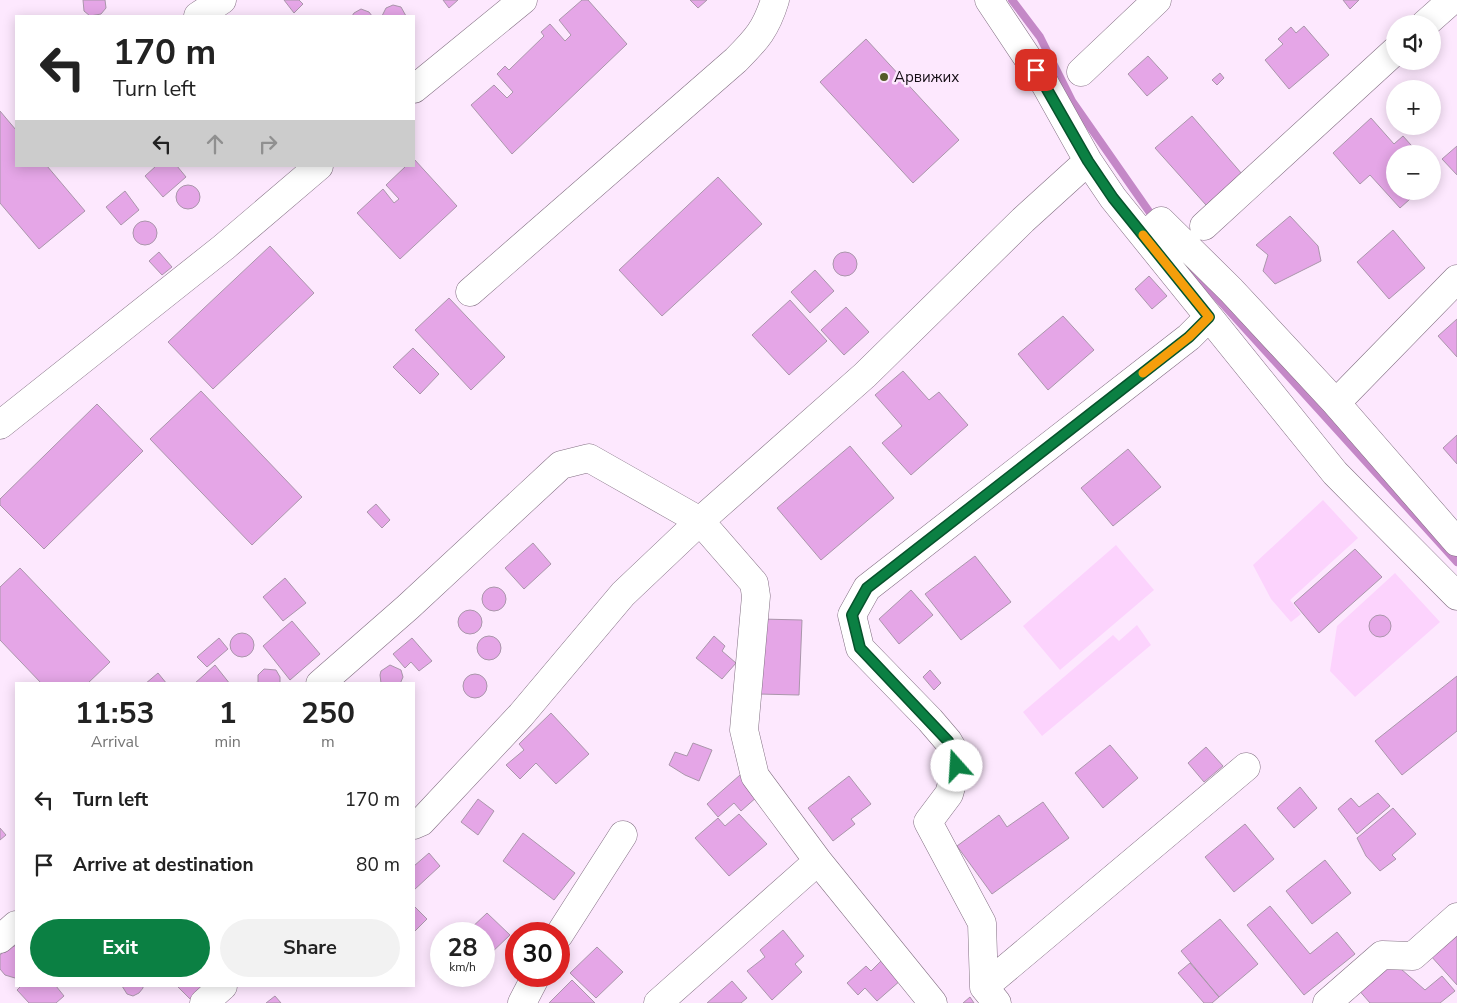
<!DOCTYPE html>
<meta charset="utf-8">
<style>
body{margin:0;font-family:"Nunito Sans",sans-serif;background:#f2f2f2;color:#222;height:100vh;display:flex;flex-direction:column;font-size:19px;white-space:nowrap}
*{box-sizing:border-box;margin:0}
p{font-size:16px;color:#767676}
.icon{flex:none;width:28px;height:28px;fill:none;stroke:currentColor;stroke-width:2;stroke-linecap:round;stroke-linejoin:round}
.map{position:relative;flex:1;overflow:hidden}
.drawer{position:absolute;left:15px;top:682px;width:400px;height:305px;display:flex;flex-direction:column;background:#fff;border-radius:0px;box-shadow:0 2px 12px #0003}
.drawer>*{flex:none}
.hud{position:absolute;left:15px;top:15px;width:400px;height:152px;border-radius:0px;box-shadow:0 2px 12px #0003;background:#fff;color:#222;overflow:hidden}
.buttons{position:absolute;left:1386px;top:15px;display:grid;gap:10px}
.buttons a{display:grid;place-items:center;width:55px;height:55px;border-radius:50%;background:#fff;box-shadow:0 2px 12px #0003;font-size:25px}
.speed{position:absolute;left:430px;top:922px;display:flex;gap:10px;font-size:25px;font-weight:700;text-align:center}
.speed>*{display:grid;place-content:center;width:65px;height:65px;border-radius:50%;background:#fff;box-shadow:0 2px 12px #0003;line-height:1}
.speed small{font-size:12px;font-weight:400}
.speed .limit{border:8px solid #d22;background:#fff;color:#111}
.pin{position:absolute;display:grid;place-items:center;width:42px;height:42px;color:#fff;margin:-21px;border-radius:10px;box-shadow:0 2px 8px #0006}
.me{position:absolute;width:55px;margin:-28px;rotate:341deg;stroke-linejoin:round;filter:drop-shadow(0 0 4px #0008)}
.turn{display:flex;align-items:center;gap:18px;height:105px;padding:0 15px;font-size:22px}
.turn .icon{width:65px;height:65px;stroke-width:2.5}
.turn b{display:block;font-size:35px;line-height:42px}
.lanes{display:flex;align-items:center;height:48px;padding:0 15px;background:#0003;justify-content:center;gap:25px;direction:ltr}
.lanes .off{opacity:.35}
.eta{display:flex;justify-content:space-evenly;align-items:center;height:85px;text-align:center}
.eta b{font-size:30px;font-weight:700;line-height:35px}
.cta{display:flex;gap:10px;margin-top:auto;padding:10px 15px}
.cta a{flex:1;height:58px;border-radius:30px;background:#0b8043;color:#fff;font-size:20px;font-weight:700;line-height:58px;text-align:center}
.cta a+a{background:#f2f2f2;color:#222}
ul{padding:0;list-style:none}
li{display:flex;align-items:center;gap:15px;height:65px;padding:0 15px}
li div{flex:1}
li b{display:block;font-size:19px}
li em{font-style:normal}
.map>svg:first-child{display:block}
</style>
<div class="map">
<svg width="1457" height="1003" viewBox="0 0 1457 1003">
<rect width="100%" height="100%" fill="#fde8fe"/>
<path fill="#fcd3fd" d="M 1323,500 L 1358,538 L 1290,600 L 1301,614 L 1291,622 L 1271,599 L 1253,565 Z
M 1116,545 L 1154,590 L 1060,670 L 1023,626 Z
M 1395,573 L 1440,622 L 1355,697 L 1330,671 L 1337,626 Z
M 1137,625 L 1151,645 L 1042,736 L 1023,712 L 1113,635 L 1119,641 Z"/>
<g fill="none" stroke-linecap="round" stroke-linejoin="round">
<path stroke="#c488c7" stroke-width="8" d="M 1012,0 L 1040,37 L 1072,101 L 1155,220
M 1193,271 L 1457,562"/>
</g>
<path fill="#e5a6e7" stroke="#aa96ab" d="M 83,0 L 105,0 L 106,8 L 101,14 L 90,16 L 84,11 Z
M 284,0 L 299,0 L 303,4 L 294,13 Z
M 443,0 L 458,0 L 449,8 Z
M 582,0 L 588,0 L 627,44 L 512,154 L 471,105 L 494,85 L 507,98 L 513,92 L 497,74 L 505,66 L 509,70 L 544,36 L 541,32 L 550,24 L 565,41 L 571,35 L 559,20 Z
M 690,0 L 707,0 L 698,8 Z
M 1343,0 L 1359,0 L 1350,9 Z
M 393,5 L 401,7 L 406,16 L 382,16 L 386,8 Z
M 361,9 L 369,12 L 372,16 L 352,16 L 354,13 Z
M 1304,26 L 1329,55 L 1289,89 L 1265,60 L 1283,44 L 1278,39 L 1291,27 L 1296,33 Z
M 866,39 L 959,140 L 913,183 L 820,82 Z
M 1148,56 L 1168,78 L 1147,96 L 1128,74 Z
M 1220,73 L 1224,78 L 1217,85 L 1212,80 Z
M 0,111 L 16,130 L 16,166 L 47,166 L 85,211 L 39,249 L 0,203 Z
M 1192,116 L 1242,174 L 1206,205 L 1155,148 Z
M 1371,118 L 1394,144 L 1403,136 L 1419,154 L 1395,154 L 1395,191 L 1419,191 L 1400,208 L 1370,175 L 1360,184 L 1333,153 Z
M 1457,146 L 1457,175 L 1442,159 Z
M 414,159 L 457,206 L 400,259 L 357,213 L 383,189 L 394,203 L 399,199 L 386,185 L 406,166 L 414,166 Z
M 156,166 L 177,166 L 186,177 L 163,197 L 145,176 Z
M 1432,169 L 1437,174 L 1432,179 Z
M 718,177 L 762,224 L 662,316 L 619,270 Z
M176 197a12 12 0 1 1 24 0a12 12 0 1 1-24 0Z
M 125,191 L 139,210 L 121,225 L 106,207 Z
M 1290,216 L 1318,246 L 1321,261 L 1275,284 L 1263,271 L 1268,255 L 1256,245 Z
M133 233a12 12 0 1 1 24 0a12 12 0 1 1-24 0Z
M 1393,230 L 1425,268 L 1389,299 L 1357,262 Z
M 270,246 L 314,293 L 213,389 L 168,342 Z
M 159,252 L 172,267 L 162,275 L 149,261 Z
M833 264a12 12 0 1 1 24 0a12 12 0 1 1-24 0Z
M 815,270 L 834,291 L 810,313 L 791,292 Z
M 1149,276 L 1167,296 L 1152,309 L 1135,289 Z
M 449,298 L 505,357 L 471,390 L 415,330 Z
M 790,300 L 827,341 L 789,375 L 752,335 Z
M 846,307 L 869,332 L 844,355 L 821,330 Z
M 1063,316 L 1094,350 L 1048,390 L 1018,354 Z
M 1457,319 L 1457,357 L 1438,336 Z
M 413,348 L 439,374 L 420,394 L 393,367 Z
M 903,371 L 929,400 L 939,392 L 968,425 L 911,475 L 882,443 L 902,426 L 875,395 Z
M 201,391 L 302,497 L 252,545 L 150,439 Z
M 97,404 L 143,451 L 44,549 L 0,505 L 0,499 Z
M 1457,435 L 1457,464 L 1443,448 Z
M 850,446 L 894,498 L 821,560 L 777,508 Z
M 1128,449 L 1161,487 L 1113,526 L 1081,488 Z
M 376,504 L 390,520 L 382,528 L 367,512 Z
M 533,543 L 551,564 L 524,589 L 505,568 Z
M 1355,549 L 1382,577 L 1319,633 L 1294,603 Z
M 975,556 L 1011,602 L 961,640 L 925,594 Z
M 20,568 L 110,662 L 87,684 L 42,684 L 0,640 L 0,587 Z
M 285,578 L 306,603 L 283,621 L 263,597 Z
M482 599a12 12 0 1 1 24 0a12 12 0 1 1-24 0Z
M 911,590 L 933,615 L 899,644 L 879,619 Z
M458 622a12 12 0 1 1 24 0a12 12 0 1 1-24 0Z
M1369 626a11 11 0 1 1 22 0a11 11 0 1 1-22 0Z
M 761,619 L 802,620 L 799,695 L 758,694 Z
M 292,621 L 320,654 L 290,680 L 263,646 Z
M230 645a12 12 0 1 1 24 0a12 12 0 1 1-24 0Z
M 714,636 L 725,646 L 722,651 L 736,663 L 722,679 L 696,658 Z
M477 648a12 12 0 1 1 24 0a12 12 0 1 1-24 0Z
M 219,638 L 228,649 L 207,667 L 197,657 Z
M 412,638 L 432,661 L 419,671 L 411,662 L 405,668 L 393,654 Z
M 215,665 L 230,684 L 194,684 Z
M 390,665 L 401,670 L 403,677 L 400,684 L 381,683 L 380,675 L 381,671 Z
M 264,669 L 276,670 L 280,677 L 280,684 L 258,684 L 258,675 Z
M 930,670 L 941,683 L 934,690 L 923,677 Z
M 158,673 L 167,684 L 145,684 Z
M463 686a12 12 0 1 1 24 0a12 12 0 1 1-24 0Z
M 1457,676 L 1457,731 L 1402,775 L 1375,741 Z
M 551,713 L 589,754 L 556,784 L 536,763 L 520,779 L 506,765 L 524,750 L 519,744 Z
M 693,743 L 712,750 L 699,781 L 685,775 L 669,765 L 675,752 L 687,756 Z
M 1110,745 L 1138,778 L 1103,808 L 1075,773 Z
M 1206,747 L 1223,766 L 1204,782 L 1188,763 Z
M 740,775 L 758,796 L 741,811 L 734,803 L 718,817 L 707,804 Z
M 849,776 L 871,804 L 851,819 L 855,824 L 833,841 L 808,808 Z
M 1300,787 L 1317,808 L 1294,828 L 1277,808 Z
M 1378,793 L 1390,806 L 1357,834 L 1338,809 L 1351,798 L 1359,807 Z
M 478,799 L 494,811 L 478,835 L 461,822 Z
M 1043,802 L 1069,838 L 992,894 L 957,846 L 999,815 L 1007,827 Z
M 1393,808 L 1416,834 L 1392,855 L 1396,859 L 1380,871 L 1366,856 L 1357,838 Z
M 739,814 L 767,844 L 729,876 L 695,838 L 718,818 L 725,826 Z
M 1245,824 L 1274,859 L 1234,892 L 1205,857 Z
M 0,828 L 6,835 L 0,840 Z
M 523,833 L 575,873 L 554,900 L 503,861 Z
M 429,853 L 440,866 L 414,890 L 414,866 Z
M 1325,860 L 1351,893 L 1312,924 L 1286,891 Z
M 414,906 L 427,919 L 414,932 Z
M 1270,906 L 1310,954 L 1337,932 L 1355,954 L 1304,995 L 1247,925 Z
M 487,913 L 510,935 L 489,955 L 484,950 L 484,934 L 468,934 L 467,932 Z
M 1220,919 L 1258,964 L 1219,997 L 1181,951 Z
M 783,930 L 804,956 L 795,964 L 802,972 L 772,1000 L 747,971 L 765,957 L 760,950 Z
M 1457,931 L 1457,985 L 1430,955 Z
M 10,946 L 16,946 L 16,978 L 15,978 L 5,975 L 0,969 L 0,955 Z
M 597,947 L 623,972 L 596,998 L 570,973 Z
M 883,959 L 901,980 L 877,1001 L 865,988 L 858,995 L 847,983 L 866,966 L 871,971 Z
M 1393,962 L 1425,990 L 1442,976 L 1455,991 L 1440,1003 L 1370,1003 L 1357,988 Z
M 1190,963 L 1219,997 L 1212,1003 L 1204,1003 L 1178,973 Z
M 572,980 L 595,1003 L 549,1003 Z
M 732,981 L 747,998 L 741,1003 L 707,1003 Z
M 21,986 L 56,986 L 64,996 L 56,1003 L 29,1003 L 17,990 Z
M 122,986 L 143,986 L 143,988 L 139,993 L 133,996 L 127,994 Z
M 177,986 L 200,986 L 206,993 L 194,1003 Z
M 275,996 L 281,1003 L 266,1003 Z
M 970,997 L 974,1003 L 963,1003 Z"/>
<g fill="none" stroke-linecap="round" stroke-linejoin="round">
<g stroke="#826f82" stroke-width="29">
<path id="minor" d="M 198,16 L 222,0
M 1425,24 L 1452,0
M 1081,72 L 1157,0
M 414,89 L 523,0
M 1088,161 L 1113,198 L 1335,473 L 1457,596
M 1204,226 L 1395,51
M 1144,236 L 1161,221 L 1231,290 L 1336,403 L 1457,542
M 470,292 L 736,60 C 757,39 766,29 775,0
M 1336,403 L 1457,279
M 0,425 L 224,247 L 319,166
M 320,684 L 408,607 L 561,465 L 589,458 L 700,521 L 754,583 L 756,596 L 744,730 L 755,776 L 818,861 L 933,1003
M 414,825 L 421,822 L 521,715 L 623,594 L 700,521 L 865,375 L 1023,220 L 1088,161 L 1045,84 L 989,0
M 559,935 L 623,835
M 0,939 L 16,925
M 984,987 L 1246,767
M 204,1003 L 223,986
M 522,1003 L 536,976
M 658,1003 L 818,861
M 997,1003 L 984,987 L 982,923 L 928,822 L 949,794 L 957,766 L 955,753 L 948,741 L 930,720 L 860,648 L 852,615 L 867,588 L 1189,337 L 1209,317
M 1327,1003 L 1382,955 L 1413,956 L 1457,917"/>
</g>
<use href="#minor" stroke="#fff" stroke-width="28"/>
</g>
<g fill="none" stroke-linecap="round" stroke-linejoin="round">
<g stroke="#07532c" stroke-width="12">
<path id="route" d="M 957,766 L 955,753 L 948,741 L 860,648 L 852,615 L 867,588 L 1189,337 L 1209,317 L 1113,198 L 1088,161 L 1036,70"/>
</g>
<use href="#route" stroke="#0b8043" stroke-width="9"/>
<path stroke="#f59e0b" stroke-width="9" d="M 1143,235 L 1209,317 L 1189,337 L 1143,373"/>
</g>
<circle fill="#555b29" stroke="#fde8fe" stroke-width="2" cx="884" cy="77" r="5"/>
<g text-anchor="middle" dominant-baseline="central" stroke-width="5" stroke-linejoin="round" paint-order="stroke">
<g font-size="15" fill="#140d14" stroke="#fde8fe" text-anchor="start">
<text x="894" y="77">Арвижих</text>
</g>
</g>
</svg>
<div class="buttons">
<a><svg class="icon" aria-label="sound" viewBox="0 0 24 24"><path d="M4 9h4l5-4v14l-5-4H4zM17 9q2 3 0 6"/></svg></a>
<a>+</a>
<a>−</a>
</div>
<div class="speed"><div>28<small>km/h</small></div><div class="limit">30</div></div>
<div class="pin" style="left:1036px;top:70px;background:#d93025"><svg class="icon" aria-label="arrive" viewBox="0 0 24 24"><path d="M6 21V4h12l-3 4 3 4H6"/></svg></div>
<svg class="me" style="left:957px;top:766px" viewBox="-20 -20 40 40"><circle r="19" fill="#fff"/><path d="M0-13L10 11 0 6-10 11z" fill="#0b8043"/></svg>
<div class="hud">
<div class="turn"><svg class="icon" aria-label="left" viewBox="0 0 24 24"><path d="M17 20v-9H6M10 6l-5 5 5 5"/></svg><div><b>170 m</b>Turn left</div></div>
<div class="lanes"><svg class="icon" aria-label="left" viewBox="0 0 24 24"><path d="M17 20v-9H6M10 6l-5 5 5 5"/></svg><svg class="icon off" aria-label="ahead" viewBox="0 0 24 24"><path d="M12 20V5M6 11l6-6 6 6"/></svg><svg class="icon off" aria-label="right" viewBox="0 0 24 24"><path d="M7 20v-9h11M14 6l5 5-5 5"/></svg></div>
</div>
<section class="drawer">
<div class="eta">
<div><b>11:53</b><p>Arrival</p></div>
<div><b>1</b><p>min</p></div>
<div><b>250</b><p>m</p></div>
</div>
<ul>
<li><svg class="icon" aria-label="left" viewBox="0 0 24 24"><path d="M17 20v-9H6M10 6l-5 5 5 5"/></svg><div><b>Turn left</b></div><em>170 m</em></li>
<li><svg class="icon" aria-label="arrive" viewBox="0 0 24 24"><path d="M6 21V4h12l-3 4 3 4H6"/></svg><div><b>Arrive at destination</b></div><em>80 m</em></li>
</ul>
<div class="cta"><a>Exit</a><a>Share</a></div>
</section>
</div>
